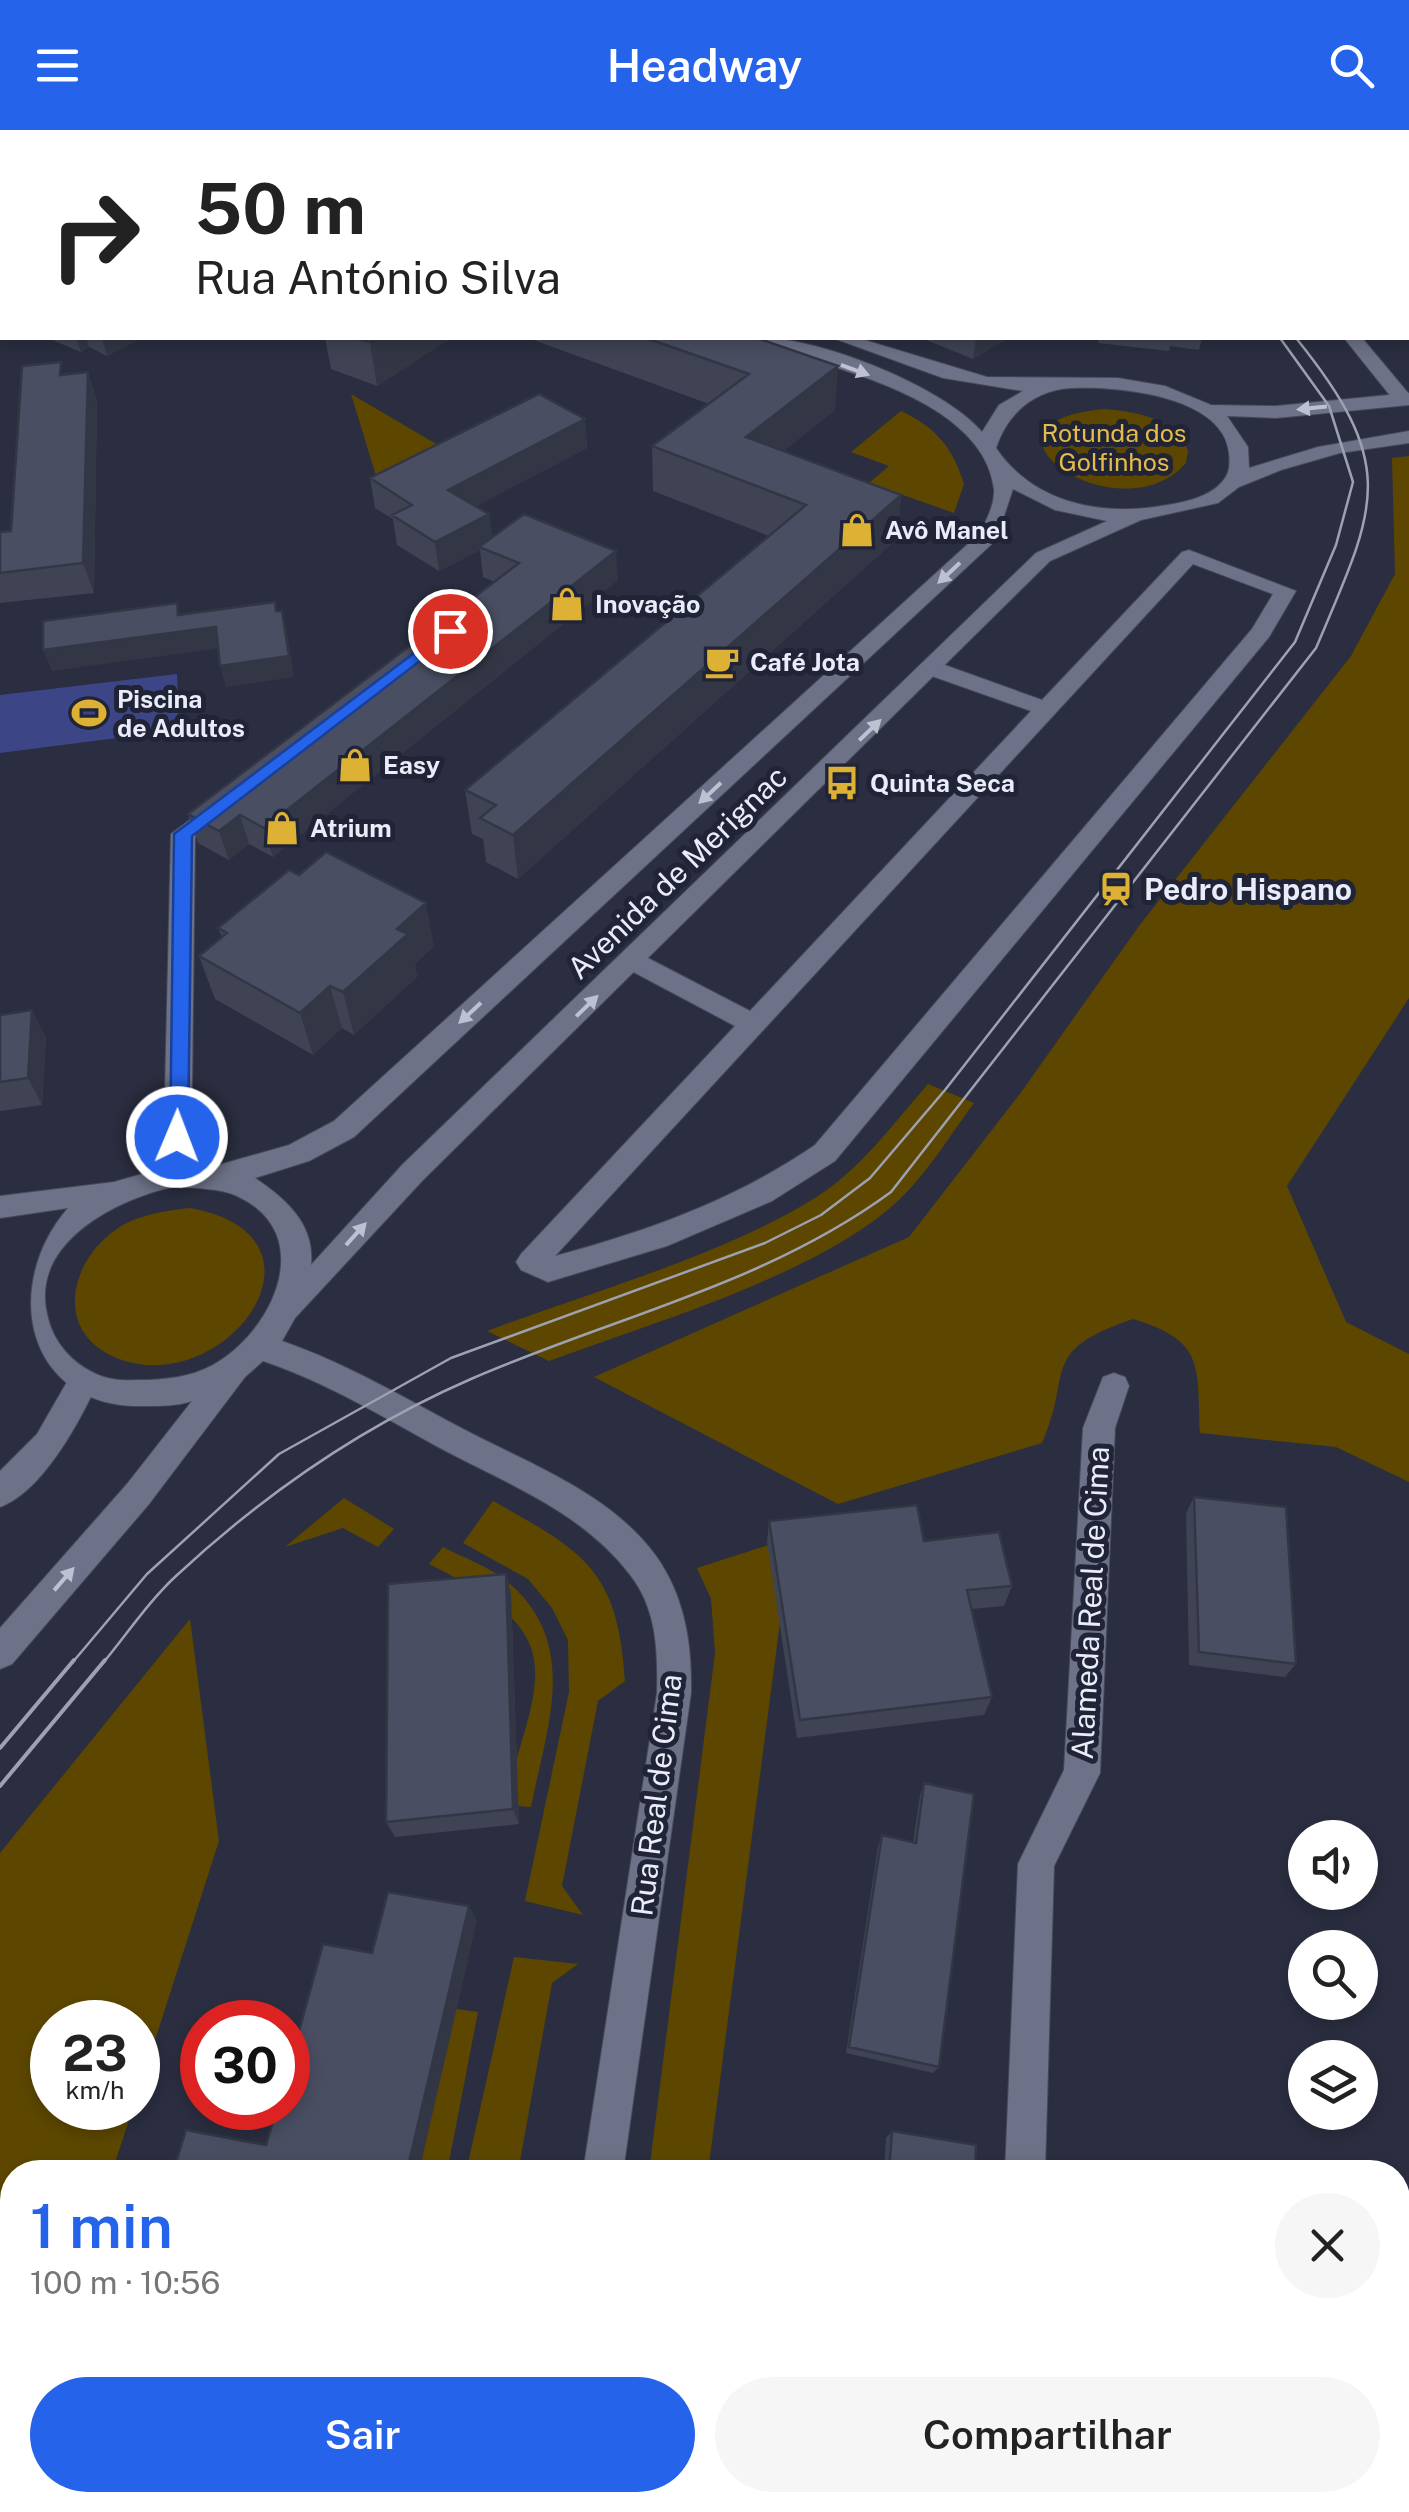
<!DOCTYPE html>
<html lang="pt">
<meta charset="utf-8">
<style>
body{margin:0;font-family:"Public Sans",sans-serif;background:#f6f6f6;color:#222;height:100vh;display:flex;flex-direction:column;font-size:38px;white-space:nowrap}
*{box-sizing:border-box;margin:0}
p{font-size:32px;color:#767676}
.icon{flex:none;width:55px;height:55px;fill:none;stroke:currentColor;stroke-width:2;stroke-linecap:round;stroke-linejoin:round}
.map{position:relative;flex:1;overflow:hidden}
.sheet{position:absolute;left:0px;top:2030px;width:1410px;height:352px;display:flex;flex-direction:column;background:#fff;border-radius:40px 40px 0 0;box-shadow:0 5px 15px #0003}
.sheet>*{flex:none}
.guide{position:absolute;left:0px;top:0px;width:1410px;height:210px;box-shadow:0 5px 15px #0003;background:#fff;color:#222;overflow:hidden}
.fabs{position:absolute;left:1288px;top:1690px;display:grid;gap:20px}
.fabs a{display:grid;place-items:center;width:90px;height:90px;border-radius:50%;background:#fff;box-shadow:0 5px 15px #0003;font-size:50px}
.speed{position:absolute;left:30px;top:1870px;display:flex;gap:20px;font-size:50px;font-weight:700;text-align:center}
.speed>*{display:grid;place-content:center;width:130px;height:130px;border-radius:50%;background:#fff;box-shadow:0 5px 15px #0003;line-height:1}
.speed small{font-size:25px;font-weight:400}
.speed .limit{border:15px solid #d22;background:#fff;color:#111}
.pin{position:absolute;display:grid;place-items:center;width:85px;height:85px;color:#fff;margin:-42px;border:5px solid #fff;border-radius:50%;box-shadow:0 2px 10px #0007}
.me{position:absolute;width:110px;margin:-55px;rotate:1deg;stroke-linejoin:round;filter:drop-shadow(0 0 8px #0008)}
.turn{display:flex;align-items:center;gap:35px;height:210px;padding:0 30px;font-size:45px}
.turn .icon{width:130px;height:130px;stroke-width:2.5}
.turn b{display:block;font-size:70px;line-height:85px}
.round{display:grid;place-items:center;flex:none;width:105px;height:105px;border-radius:52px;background:#f6f6f6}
.overview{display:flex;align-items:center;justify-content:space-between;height:170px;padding:0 30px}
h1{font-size:60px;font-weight:600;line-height:75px;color:#2563eb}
.cta{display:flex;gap:20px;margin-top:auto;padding:20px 30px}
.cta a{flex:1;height:115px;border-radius:60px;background:#2563eb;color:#fff;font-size:40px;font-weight:600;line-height:115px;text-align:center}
.cta a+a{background:#f6f6f6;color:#222}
header{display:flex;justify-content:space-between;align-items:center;height:130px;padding:0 30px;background:#2563eb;color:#fff;font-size:45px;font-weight:600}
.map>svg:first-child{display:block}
</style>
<header><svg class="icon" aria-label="menu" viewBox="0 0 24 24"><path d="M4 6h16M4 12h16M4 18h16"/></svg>Headway<svg class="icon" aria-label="search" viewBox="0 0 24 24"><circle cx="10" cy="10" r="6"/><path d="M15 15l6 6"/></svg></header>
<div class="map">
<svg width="1409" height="2382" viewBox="0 0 1409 2382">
<rect width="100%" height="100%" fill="#2a2e40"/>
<path fill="#5d4700" d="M 351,264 L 455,325 L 381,362 Z
M 1104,279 C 1137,282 1172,287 1188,320 L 1186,333 C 1119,409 952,293 1104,279 Z
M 901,281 C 935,297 953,317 964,354 L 954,383 L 869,353 L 889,336 L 851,322 Z
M 1409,326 L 1409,868 L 1287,1056 L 1346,1192 L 1409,1224 L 1409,1352 L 1336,1317 L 1200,1303 C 1197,1237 1206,1211 1133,1189 C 1037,1222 1074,1241 1042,1313 L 838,1374 L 594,1247 L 909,1107 L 1022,961 L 1139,796 L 1351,526 L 1395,444 L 1392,328 Z
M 928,954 L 974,973 C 952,1003 931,1037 905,1064 C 829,1142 651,1193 549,1231 L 487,1201 C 588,1163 724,1125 815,1068 C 860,1040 894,993 928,954 Z
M 190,1078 C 345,1106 227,1269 119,1229 C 47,1202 72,1118 131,1091 C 150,1083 170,1080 190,1078 Z
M 344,1368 L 394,1399 L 378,1417 L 343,1398 L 285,1417 Z
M 493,1371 C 584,1422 618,1439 625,1551 L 598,1571 L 562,1756 L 583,1785 L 525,1771 L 569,1562 L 568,1510 L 552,1478 L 528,1449 L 463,1413 Z
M 791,1408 L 708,2042 L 649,2042 L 715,1523 L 711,1469 L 697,1438 Z
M 443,1417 C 462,1427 487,1436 504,1449 C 582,1511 547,1595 531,1677 L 503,1675 C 541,1540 573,1506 429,1434 Z
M 190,1489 L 219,1711 L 138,1963 L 138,1892 L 52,1892 L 52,1978 L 133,1978 L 112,2042 L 12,2042 L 12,2309 L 0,2342 L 0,1723 Z
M 514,1827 L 578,1834 L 552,1853 L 518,2042 L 466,2042 Z
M 442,1877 L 478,1882 L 447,2042 L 409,2042 Z"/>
<path fill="#3c4687" d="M 177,544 L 179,600 L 0,623 L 0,565 Z"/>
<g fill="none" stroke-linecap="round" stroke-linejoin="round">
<g stroke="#464959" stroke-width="2">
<path id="lane" d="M 1176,0 L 1192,0 L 1194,2 L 1178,2 Z
M 1368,0 L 1388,0 L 1390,2 L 1370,2 Z
M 1409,0 L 1409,9 L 1408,9 L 1408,2 L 1401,2 Z
M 1408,93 L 1409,93 L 1409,103 L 1408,103 Z
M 1408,163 L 1409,163 L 1409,174 L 1408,174 Z
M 1344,208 L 1362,208 L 1409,264 L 1409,273 L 1396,273 Z
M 1189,420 L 1296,461 L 1269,507 L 835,1031 L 772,1071 L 667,1116 L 548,1152 L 521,1140 L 516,1132 L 521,1124 L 735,896 L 624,837 L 620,831 L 624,825 L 642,825 L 750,881 L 1031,581 L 926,544 L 926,534 L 942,534 L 1042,570 L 1182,422 ZM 1193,434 L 1273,464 L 1252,499 L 815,1015 C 735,1070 648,1101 555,1126 Z"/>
</g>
<g stroke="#464959" stroke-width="2">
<path id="street" d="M 667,0 L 683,0 L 685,2 L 669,2 Z
M 222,666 L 230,668 L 230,680 L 195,707 L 191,1045 L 187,1053 L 167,1053 L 163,1045 L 171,704 Z
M 82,1241 L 93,1245 L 97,1254 C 79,1293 42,1362 0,1377 L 0,1341 L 37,1304 L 71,1245 Z
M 1114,1243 L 1125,1247 L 1129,1256 L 1115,1298 L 1100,1643 L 1054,1736 L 1045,2042 L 1005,2042 L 1018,1734 L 1064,1640 L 1083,1298 L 1103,1247 Z
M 992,2370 L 1036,2370 L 1036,2382 L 992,2382 Z"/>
</g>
<g stroke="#464959" stroke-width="2">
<path id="secondary" d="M 90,0 L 117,0 L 119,2 L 92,2 Z
M 312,0 L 329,0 L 331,2 L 314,2 Z
M 0,137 L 2,137 L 2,147 L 0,147 Z
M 754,208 C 812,204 943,256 982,302 L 999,275 L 1023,261 L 943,248 L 833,208 L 858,208 L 987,247 L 1118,248 L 1165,256 L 1211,275 L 1276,276 L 1409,263 L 1409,275 L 1276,288 L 1227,286 L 1248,317 L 1249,338 L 1318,317 L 1409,301 L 1409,313 L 1340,323 L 1281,340 L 1239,357 L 1218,373 L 1141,390 L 1050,431 L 423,1050 L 295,1188 L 282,1211 C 348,1234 406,1269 467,1301 C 532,1335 611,1364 656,1426 C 685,1467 692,1514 691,1563 L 623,2042 L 583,2042 L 657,1563 C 658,1522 657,1480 631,1446 C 584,1383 508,1354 442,1319 C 383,1287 326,1252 263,1231 L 245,1247 L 149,1374 L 12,1534 L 0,1539 L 0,1498 L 127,1354 L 192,1271 C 177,1276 162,1276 146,1276 C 26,1280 0,1157 68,1078 L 0,1088 L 0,1066 L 114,1052 L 177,1034 L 208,1038 L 289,1015 L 334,991 L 980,403 C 986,390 995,375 994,359 C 985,284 879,251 819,232 C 799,225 770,221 754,208 ZM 1072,258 C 1116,256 1223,265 1229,323 C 1230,335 1230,343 1222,352 C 1209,367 1186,372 1167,375 C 1103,387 1034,374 996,318 C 1008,282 1035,260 1072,258 ZM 1013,359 L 1055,380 L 1107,391 L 1036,423 L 403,1034 L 311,1135 C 315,1094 286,1069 255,1048 L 309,1031 L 354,1007 L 996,410 ZM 177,1056 C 195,1059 221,1058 237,1066 C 315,1102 277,1193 221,1230 C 199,1245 174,1249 148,1250 C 130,1250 113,1252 96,1244 C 72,1233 54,1213 48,1188 C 27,1113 118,1068 177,1056 Z
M 532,2370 L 576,2370 L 574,2382 L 530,2382 Z"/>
</g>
<use href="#lane" fill="#6d7288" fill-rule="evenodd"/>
<use href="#street" fill="#6d7288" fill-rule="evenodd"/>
<use href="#secondary" fill="#6d7288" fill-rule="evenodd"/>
<path stroke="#9da1b0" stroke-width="2.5" d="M 72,1533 L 147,1444 L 279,1324 L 451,1228 L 765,1113 L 821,1085 L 870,1048 L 945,960 L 1295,512 L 1336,415 L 1353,352 L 1329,276 L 1280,208
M 103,1533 C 127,1504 149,1471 176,1446 C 262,1366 363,1296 471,1249 C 613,1187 764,1155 891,1062 L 1316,518 C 1377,375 1400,337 1296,208"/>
<path stroke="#9da1b0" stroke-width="4" d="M 0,1618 L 74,1530
M 0,1656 L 105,1530"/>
</g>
<path fill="#3f4354" d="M 47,208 L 142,208 L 107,226 L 89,217 L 81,222 Z
M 325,208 L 451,208 L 377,256 L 331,239 Z
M 528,208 L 757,208 L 835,280 L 783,321 L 901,365 L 897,409 L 518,749 L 486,732 L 483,709 L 472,704 L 465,660 L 769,406 L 653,361 L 652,316 L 709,274 Z
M 921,208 L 1008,208 L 973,229 Z
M 1098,208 L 1202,208 L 1199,220 L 1170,216 L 1169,221 L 1098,213 L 1099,208 Z
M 88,242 L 97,271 L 94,463 L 0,473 L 0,402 L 11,401 L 65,244 Z
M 585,289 L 587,318 L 476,376 L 489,384 L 492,408 L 618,450 L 273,727 L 249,714 L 229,730 L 198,713 L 188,684 L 495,452 L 483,447 L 480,420 L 439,441 L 397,415 L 393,389 L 375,378 L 370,348 Z
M 218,798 L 434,816 L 415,834 L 417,847 L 354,905 L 342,898 L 313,925 L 215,869 L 199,826 L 222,808 Z
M 32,880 L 46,908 L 42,975 L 0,981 L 0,885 Z
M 1194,1367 L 1296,1534 L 1285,1547 L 1189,1535 L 1186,1383 Z
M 769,1391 L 924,1411 L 1012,1456 L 1004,1476 L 971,1479 L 992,1567 L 984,1585 L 797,1608 L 767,1412 Z
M 506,1444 L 511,1464 L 519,1694 L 395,1707 L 386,1692 Z
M 924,1653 L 939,1937 L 933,1943 L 846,1923 L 878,1716 L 882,1705 L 913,1713 L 920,1665 Z
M 892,2001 L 975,2042 L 884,2042 L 886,2008 Z"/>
<path fill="#333745" d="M 76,208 L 86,208 L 89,217 L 81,222 Z
M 102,208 L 142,208 L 107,226 Z
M 377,208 L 451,208 L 377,256 L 370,212 Z
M 976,208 L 1008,208 L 973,229 Z
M 838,236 L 835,280 L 745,352 L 746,307 Z
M 88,242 L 97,271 L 94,463 L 83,433 Z
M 585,289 L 587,318 L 452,389 L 448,360 Z
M 901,365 L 897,409 L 518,749 L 513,705 Z
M 489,384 L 492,413 L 479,417 L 480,420 L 439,441 L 435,412 Z
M 616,421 L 618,450 L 273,727 L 264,698 Z
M 177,473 L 183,494 L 216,497 L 222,518 L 52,541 L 43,520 L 178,485 Z
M 282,481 L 287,502 L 294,547 L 226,557 L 220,536 Z
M 240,685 L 249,714 L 229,730 L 219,701 Z
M 426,773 L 434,816 L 415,834 L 417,847 L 354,905 L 343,862 L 397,799 Z
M 330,856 L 342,898 L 313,925 L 300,883 Z
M 32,880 L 46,908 L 42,975 L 28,948 Z
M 506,1444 L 511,1464 L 519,1694 L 513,1679 Z
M 469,1776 L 477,1791 L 419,2042 L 409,2042 L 407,2041 Z
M 317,2370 L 332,2370 L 329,2382 L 314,2382 Z"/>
<path fill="#494e62" stroke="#333745" stroke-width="2.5" d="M 515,0 L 566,0 L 588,2 L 512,2 Z
M 890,0 L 938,0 L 948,2 L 887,2 Z
M 356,208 L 377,208 L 370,212 Z
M 646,208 L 757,208 L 838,236 L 746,307 L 901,365 L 513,705 L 480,688 L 496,675 L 465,660 L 806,375 L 652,316 L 749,244 Z
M 61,232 L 60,245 L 88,242 L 83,433 L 0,443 L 0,402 L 11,401 L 22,236 Z
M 539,264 L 585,289 L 448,360 L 489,384 L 435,412 L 392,385 L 412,375 L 370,348 Z
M 524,384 L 616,421 L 264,698 L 240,685 L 219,701 L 188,684 L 519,433 L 479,417 Z
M 275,472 L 276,481 L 282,481 L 289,526 L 220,536 L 216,497 L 43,520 L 43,491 L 177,473 L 178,485 Z
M 326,722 L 426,773 L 397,799 L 408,804 L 343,862 L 330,856 L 300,883 L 199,826 L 227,803 L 218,798 L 289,740 L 299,745 Z
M 32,880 L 28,948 L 0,952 L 0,885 Z
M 1194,1367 L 1286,1377 L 1296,1534 L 1199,1522 Z
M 917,1375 L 924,1411 L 999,1402 L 1012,1456 L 967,1460 L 992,1567 L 800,1590 L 769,1391 Z
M 506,1444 L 513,1679 L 386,1692 L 388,1454 Z
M 924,1653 L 974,1664 L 939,1937 L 849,1917 L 882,1705 L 916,1713 Z
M 388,1762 L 469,1776 L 407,2041 L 396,2039 L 395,2042 L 173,2042 L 186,2000 L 266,2015 L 277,1978 L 288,1978 L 288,1941 L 323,1814 L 372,1823 Z
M 892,2001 L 976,2015 L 975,2042 L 889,2042 Z
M 177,2370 L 317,2370 L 314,2382 L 174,2382 Z
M 1135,2370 L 1271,2370 L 1272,2382 L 1221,2382 Z"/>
<defs><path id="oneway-solid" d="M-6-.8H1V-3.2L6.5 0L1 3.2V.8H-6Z" transform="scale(2.5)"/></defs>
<g fill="#bec1d1">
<use href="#oneway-solid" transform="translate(855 240) rotate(20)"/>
<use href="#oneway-solid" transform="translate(1312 278) rotate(174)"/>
<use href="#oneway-solid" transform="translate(949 443) rotate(137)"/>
<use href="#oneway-solid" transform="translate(870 600) rotate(-44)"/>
<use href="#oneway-solid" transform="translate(710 663) rotate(137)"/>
<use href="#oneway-solid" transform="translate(587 876) rotate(-44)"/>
<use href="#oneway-solid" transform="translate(470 883) rotate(137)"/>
<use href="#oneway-solid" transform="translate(356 1104) rotate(-48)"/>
<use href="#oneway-solid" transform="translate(64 1449) rotate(-49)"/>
</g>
<path fill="#2563eb" stroke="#184099" stroke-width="2.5" d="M 450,496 L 455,498 L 455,504 L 192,706 L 188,1007 L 177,1015 L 170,1013 L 174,704 Z"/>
<defs>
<g id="shop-bare" transform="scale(2.7)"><path d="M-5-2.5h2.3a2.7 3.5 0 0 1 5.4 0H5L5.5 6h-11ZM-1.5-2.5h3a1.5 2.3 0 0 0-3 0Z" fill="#ddb133" stroke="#202436" stroke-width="2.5" paint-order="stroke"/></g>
<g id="cafe-bare" transform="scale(2.7)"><path d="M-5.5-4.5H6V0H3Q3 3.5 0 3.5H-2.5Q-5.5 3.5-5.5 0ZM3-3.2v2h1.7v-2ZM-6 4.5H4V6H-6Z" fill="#ddb133" stroke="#202436" stroke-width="2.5" paint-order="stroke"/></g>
<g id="stadium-bare" transform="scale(2.7)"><path d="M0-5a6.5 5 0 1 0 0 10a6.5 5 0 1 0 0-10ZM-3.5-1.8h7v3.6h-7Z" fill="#ddb133" stroke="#202436" stroke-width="2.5" paint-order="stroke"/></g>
<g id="bus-bare" transform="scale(2.7)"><path d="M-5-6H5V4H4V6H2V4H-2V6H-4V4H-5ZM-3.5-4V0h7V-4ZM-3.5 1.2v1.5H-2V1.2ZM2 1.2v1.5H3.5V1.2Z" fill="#ddb133" stroke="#202436" stroke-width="2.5" paint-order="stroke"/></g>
<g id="station-bare" transform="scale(2.7)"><path d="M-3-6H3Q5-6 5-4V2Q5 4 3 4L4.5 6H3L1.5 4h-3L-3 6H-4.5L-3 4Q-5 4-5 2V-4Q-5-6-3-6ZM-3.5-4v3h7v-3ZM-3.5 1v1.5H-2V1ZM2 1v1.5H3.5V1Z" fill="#ddb133" stroke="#202436" stroke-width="2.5" paint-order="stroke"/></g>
</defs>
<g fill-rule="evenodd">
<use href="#shop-bare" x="857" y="400"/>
<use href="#shop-bare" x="567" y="474"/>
<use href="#cafe-bare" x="722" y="532"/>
<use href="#stadium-bare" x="89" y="583"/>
<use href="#shop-bare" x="355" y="635"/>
<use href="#bus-bare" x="842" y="653"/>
<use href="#shop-bare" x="282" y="698"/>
<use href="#station-bare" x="1116" y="759"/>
</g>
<g text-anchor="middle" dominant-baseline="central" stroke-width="10" stroke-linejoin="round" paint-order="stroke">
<g font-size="25" fill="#e5bc4a" stroke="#202436">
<text x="1114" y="303">Rotunda dos<tspan x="1114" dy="29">Golfinhos</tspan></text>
</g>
<g font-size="25" font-weight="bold" fill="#e9ecf9" stroke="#202436" text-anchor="start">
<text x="885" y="400">Avô Manel</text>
<text x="595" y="474">Inovação</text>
<text x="750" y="532">Café Jota</text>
<text x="117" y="569">Piscina<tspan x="117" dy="29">de Adultos</tspan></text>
<text x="383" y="635">Easy</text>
<text x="870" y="653">Quinta Seca</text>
<text x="310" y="698">Atrium</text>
</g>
<g font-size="30" fill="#e9ecf9" stroke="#202436">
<text transform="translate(677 742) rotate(-44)">Avenida de Merignac</text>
<text transform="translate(1090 1473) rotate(-87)">Alameda Real de Cima</text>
<text transform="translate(656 1665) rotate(-83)">Rua Real de Cima</text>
</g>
<g font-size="30" font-weight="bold" fill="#e9ecf9" stroke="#202436" text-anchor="start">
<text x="1144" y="759">Pedro Hispano</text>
</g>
</g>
</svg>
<div class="fabs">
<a><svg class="icon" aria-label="sound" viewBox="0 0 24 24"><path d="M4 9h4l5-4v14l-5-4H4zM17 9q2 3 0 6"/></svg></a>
<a><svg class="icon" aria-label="search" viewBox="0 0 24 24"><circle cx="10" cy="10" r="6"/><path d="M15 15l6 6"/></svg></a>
<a><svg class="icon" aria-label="layers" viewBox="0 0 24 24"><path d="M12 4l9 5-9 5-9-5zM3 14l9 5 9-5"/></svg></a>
</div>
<div class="speed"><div>23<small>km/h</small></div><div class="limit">30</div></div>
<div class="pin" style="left:450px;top:501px;background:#d93025"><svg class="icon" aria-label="arrive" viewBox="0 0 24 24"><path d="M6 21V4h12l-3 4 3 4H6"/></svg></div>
<svg class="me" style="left:177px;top:1007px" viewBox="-20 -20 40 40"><circle r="17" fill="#2563eb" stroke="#fff" stroke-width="3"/><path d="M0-11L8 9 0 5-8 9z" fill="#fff"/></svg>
<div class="guide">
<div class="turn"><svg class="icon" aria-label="right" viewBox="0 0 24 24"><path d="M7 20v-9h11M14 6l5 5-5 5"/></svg><div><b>50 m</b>Rua António Silva</div></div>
</div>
<section class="sheet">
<div class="overview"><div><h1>1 min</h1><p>100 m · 10:56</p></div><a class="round"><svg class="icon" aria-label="close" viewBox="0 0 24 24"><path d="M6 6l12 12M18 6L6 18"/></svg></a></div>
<div class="cta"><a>Sair</a><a>Compartilhar</a></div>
</section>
</div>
